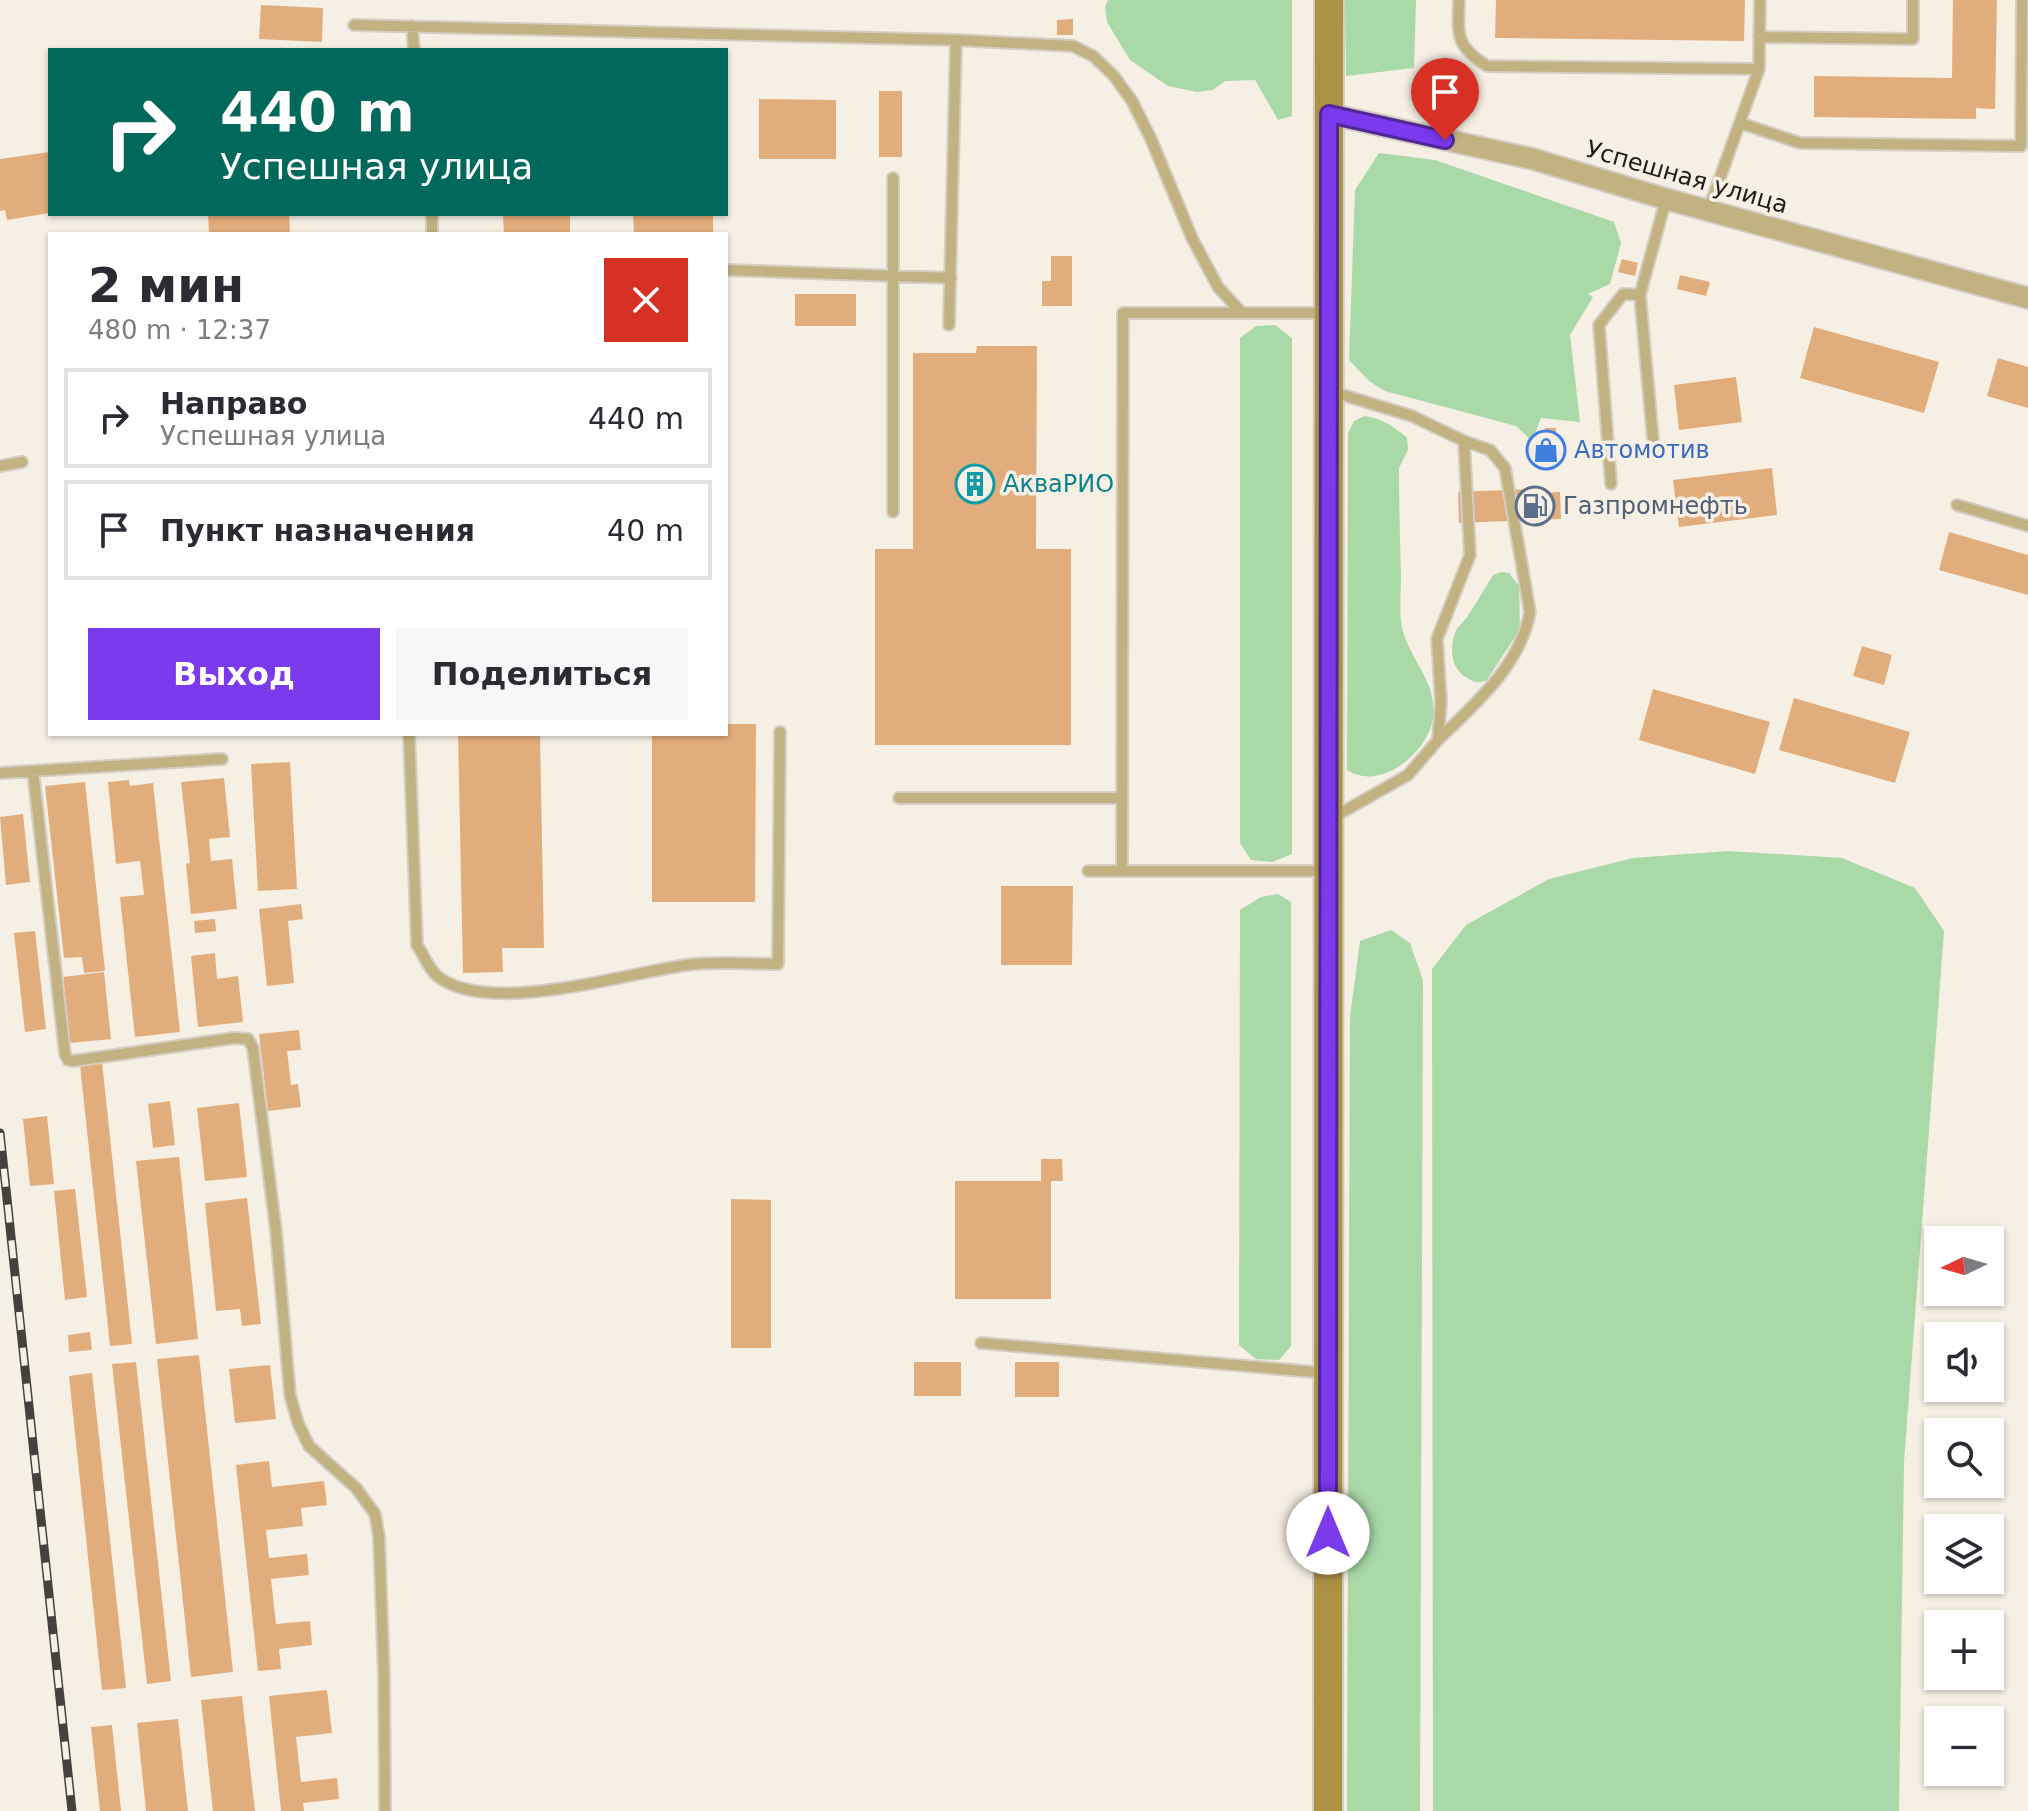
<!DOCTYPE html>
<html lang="ru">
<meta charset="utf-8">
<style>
body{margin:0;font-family:"DejaVu Sans",sans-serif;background:#f7f7f7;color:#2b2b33;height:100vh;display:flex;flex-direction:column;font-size:30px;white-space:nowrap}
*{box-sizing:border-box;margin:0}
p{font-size:26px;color:#7c7c81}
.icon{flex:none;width:44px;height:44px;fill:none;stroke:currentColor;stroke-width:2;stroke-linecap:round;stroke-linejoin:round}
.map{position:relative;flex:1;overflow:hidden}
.details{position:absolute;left:48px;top:232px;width:680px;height:504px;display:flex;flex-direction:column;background:#fff;border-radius:0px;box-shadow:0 2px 6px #0004}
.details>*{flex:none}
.top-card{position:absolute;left:48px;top:48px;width:680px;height:168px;border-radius:0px;box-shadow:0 2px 6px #0004;background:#00695c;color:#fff;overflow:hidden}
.needle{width:52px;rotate:265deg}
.fabs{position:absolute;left:1924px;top:1226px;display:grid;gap:16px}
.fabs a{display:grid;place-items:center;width:80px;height:80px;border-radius:0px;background:#fff;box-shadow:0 2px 6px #0004;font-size:40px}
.pin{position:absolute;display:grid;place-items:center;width:68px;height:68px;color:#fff;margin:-82px -34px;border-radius:50% 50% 50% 0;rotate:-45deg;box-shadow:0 0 8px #0007}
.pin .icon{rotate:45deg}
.me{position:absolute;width:88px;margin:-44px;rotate:0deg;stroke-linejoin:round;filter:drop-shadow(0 0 6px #0008)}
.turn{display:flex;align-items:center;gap:28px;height:168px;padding:0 40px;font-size:36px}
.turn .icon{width:104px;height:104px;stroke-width:2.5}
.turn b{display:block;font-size:56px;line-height:68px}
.round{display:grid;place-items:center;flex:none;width:84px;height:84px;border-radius:0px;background:#f7f7f7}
.headline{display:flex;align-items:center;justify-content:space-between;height:136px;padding:0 40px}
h1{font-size:48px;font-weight:700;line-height:60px}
.primary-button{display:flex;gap:16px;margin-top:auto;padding:16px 40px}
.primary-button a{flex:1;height:92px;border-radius:0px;background:#7c3aed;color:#fff;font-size:32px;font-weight:700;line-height:92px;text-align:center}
.primary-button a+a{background:#f7f7f7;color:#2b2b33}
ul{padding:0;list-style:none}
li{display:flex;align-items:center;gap:24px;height:100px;margin:0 16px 12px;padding:0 24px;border:4px solid #e1e1e2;border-radius:0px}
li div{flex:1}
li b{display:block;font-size:30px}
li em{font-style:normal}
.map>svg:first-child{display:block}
</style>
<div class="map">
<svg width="2028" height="1811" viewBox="0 0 2028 1811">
<rect width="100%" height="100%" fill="#f6efe4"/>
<path fill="#a9d9a7" d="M 1108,0 L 1292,0 L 1292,116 L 1278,120 L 1255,80 L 1225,81 L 1213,90 L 1197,92 L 1168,86 L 1130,60 L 1107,22 L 1105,7 Z
M 1345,0 L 1416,0 L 1414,68 L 1346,76 Z
M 1379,153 L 1435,160 L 1614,222 L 1621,243 L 1610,284 L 1588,294 L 1593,297 L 1570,335 L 1580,422 L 1541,418 L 1532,441 L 1516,426 L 1385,391 L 1369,381 L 1349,360 L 1355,190 Z
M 1275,325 L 1292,338 L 1292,854 L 1272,862 L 1251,860 L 1240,843 L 1240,338 L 1256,326 Z
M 1365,416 C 1382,419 1394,426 1407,438 L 1408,450 L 1399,468 C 1399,504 1400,541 1401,578 C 1401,593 1399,612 1402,627 C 1408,658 1438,682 1433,718 C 1428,753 1380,792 1347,770 L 1348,433 L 1354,421 Z
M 1501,572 L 1509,573 L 1519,586 L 1520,629 L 1487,680 C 1477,684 1473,682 1464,676 C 1450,666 1449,644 1457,629 C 1461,623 1466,620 1469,614 C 1478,601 1485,588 1493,575 Z
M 1728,851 L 1842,858 L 1915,888 L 1944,931 L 1904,1462 L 1899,1811 L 1433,1811 L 1432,969 L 1466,925 L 1549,879 L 1633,858 Z
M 1278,894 L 1291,902 L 1291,1346 L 1279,1360 L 1256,1359 L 1239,1345 L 1240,910 L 1261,897 Z
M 1391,930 L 1410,943 L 1423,980 L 1420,1811 L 1347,1811 L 1350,1017 L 1360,941 Z"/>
<path fill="#e2ad7c" d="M 1496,0 L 1745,0 L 1744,41 L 1495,38 Z
M 1953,0 L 1997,0 L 1995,109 L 1976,108 L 1976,119 L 1814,117 L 1814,76 L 1952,78 Z
M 261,5 L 323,8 L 322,42 L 259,39 Z
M 1073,19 L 1073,35 L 1057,35 L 1057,20 Z
M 879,91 L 902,91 L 902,157 L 879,157 Z
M 759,99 L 836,100 L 836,159 L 759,159 Z
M 49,152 L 50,213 L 7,220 L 5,210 L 0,211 L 0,159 Z
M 208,214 L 289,214 L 290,234 L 209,234 Z
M 503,214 L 570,214 L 570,234 L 504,234 Z
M 633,214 L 713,214 L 713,234 L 634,234 Z
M 1051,256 L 1072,256 L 1072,306 L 1042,306 L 1042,281 L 1051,281 Z
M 1622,259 L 1638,263 L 1635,276 L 1618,272 Z
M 1680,275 L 1710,282 L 1706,296 L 1677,289 Z
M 795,294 L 856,294 L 856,326 L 795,326 Z
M 1814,327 L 1939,362 L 1924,413 L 1800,378 Z
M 977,346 L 1037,346 L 1036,549 L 1071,549 L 1071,745 L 875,745 L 875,549 L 913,549 L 913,353 L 976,353 Z
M 1998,358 L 2028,367 L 2028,408 L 1987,396 Z
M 1736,377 L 1742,422 L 1679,430 L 1674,385 Z
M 1545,428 L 1556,428 L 1555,459 L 1544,459 Z
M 1772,468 L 1777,515 L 1679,527 L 1673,480 Z
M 1531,489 L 1531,493 L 1560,492 L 1561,519 L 1459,523 L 1458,492 Z
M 1949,532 L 2028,555 L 2028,595 L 1939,570 Z
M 1862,646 L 1892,655 L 1884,685 L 1853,676 Z
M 1653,689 L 1770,722 L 1755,774 L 1639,740 Z
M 1794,698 L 1910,732 L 1895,783 L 1779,750 Z
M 726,724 L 756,724 L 755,902 L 652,902 L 652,734 L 726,734 Z
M 458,734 L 540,734 L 544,948 L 502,948 L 503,972 L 463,973 Z
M 290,762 L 297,889 L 258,891 L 251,764 Z
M 224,778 L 230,837 L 209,839 L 211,861 L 232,859 L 237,909 L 191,914 L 186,864 L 190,863 L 181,782 Z
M 129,780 L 130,786 L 153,783 L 180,1032 L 135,1037 L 120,897 L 144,895 L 140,861 L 116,864 L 108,782 Z
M 85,782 L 105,971 L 84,973 L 82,957 L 64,958 L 45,786 Z
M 23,814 L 30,882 L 6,885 L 0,817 Z
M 1001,886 L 1073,886 L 1072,965 L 1001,965 Z
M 301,904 L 303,919 L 288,921 L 294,983 L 267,986 L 259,909 Z
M 215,919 L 216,931 L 195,933 L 194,921 Z
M 35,931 L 46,1029 L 25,1032 L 14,933 Z
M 215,953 L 217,979 L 238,976 L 243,1022 L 198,1027 L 191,956 Z
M 104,972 L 111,1039 L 70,1043 L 63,977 Z
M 299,1030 L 301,1050 L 287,1051 L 291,1085 L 298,1084 L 301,1107 L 268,1111 L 259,1034 Z
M 102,1062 L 132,1344 L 110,1346 L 80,1065 Z
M 170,1101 L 175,1145 L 153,1148 L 148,1104 Z
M 239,1103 L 247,1177 L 205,1181 L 197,1108 Z
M 47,1116 L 54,1184 L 30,1186 L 23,1119 Z
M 179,1157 L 198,1339 L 156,1344 L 136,1161 Z
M 1041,1159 L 1062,1159 L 1063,1181 L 1051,1181 L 1051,1299 L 955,1299 L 955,1181 L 1041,1181 Z
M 75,1189 L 87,1297 L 65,1300 L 54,1191 Z
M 247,1198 L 261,1324 L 242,1326 L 240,1309 L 216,1311 L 205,1203 Z
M 731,1199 L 771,1200 L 771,1348 L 731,1348 Z
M 90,1332 L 92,1350 L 69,1352 L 68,1335 Z
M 199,1355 L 233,1672 L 191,1677 L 157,1359 Z
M 136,1362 L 171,1681 L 147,1684 L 112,1364 Z
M 914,1362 L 961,1362 L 961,1396 L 914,1396 Z
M 1015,1362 L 1059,1362 L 1059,1397 L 1015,1397 Z
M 270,1365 L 276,1419 L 235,1423 L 229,1369 Z
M 92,1373 L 126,1688 L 102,1690 L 69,1376 Z
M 269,1461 L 272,1487 L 324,1481 L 327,1505 L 301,1508 L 303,1526 L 266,1530 L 269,1558 L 307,1554 L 309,1575 L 271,1579 L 276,1624 L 310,1621 L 312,1645 L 279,1649 L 281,1669 L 258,1671 L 236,1465 Z
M 327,1690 L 332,1733 L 296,1737 L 301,1782 L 337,1778 L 339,1799 L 303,1803 L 304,1811 L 281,1811 L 269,1696 Z
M 242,1696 L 255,1811 L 213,1811 L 201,1700 Z
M 178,1719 L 188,1811 L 146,1811 L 137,1723 Z
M 112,1725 L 121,1811 L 100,1811 L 91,1727 Z"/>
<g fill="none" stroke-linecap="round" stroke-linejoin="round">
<g stroke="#d4cdc4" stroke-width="14">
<path id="service" d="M 1459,0 C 1458,35 1455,46 1487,66 L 1759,69 L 1760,0
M 354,25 L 956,40 L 1073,46 L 1093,56 L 1114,76 L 1132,101 L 1151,139 L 1192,238 L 1218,287 L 1242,313
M 412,26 L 414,50
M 1759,37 L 1913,39 L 1913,0
M 1740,123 L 1800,143 L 2021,146 L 2022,0
M 1708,211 L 1759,69
M 432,214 L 432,234
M 726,270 L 951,278
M 949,325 L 956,40
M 1330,391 L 1412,416 L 1464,441 L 1470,555 L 1437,639 L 1441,702 L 1438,740 L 1408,775 L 1332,818
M 1654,451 L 1640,295 L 1666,199
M 0,466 L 22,462
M 1611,484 L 1599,325 L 1623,294 L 1640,295
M 1957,505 L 2028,526
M 893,512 L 893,178
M 409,734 L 417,945 C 423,954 429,969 437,976 C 489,1017 625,973 687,965 C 716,961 749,964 778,964 L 780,732
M 1438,740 C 1476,703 1520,666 1530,612 L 1505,468 L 1490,450 L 1464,441
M 33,771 L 65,1054 L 68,1060 L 73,1061 L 234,1038 L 248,1039 L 253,1048 L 276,1231 L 290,1395 L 298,1423 L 309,1446 L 356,1488 L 375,1514 L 379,1537 L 384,1676 L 385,1811
M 0,773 L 222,759
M 899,798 L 1122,798
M 1088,871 L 1326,871
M 1122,871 L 1123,313 L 1326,313
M 981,1343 L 1326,1373"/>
</g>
<g stroke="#d4cdc4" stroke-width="24">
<path id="minor" d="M 1329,114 L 1533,159 L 1666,199 L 2028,298"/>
</g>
<g stroke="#d4cdc4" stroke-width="32">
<path id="secondary" d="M 1328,1811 L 1329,0"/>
</g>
<use href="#service" stroke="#c2b282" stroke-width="10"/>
<use href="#minor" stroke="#c2b282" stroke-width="20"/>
<use href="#secondary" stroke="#ac9245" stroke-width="28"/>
<g stroke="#45423d" stroke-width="9">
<path id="rail" d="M 0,1133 L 72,1811"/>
</g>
<use href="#rail" stroke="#f6efe4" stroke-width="6" stroke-dasharray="18" stroke-linecap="butt"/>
</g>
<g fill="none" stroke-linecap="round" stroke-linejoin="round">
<g stroke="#51269a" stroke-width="20">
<path id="route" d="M 1328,1533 L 1329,114 L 1445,140"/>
</g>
<use href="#route" stroke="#7c3aed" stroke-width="14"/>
</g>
<defs>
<g id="shop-ring" transform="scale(2)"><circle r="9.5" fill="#f6efe4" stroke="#3f7fe0" stroke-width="1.5"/><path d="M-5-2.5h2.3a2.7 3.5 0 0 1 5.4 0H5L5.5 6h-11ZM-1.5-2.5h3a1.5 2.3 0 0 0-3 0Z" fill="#3f7fe0"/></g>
<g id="building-ring" transform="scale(2)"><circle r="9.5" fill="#f6efe4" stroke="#0f9aa8" stroke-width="1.5"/><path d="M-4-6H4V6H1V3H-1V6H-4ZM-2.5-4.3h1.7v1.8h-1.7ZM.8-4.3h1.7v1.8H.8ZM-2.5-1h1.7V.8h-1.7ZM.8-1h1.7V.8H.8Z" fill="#0f9aa8"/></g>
<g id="fuel-ring" transform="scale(2)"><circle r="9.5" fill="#f6efe4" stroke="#5c6f8a" stroke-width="1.5"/><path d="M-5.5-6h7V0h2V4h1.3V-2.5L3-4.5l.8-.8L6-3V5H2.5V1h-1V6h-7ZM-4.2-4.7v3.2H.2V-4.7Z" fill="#5c6f8a"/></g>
</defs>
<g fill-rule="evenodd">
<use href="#shop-ring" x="1546" y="450"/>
<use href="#building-ring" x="975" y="484"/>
<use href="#fuel-ring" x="1535" y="506"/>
</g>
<g text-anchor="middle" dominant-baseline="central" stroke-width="7" stroke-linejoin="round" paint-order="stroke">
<g font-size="24" fill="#1f1d19" stroke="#f6efe4">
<text transform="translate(1687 177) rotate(16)">Успешная улица</text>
</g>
<g font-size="24" fill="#366cbe" stroke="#f6efe4" text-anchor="start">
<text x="1574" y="450">Автомотив</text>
</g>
<g font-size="24" fill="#0d838f" stroke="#f6efe4" text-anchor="start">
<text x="1003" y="484">АкваРИО</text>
</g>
<g font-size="24" fill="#4e5e75" stroke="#f6efe4" text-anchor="start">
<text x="1563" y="506">Газпромнефть</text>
</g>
</g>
</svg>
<div class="fabs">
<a><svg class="needle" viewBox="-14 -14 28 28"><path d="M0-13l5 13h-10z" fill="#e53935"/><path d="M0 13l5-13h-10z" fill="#7c7c81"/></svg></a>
<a><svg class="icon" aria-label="sound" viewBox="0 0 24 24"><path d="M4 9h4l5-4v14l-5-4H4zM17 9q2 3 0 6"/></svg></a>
<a><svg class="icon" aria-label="search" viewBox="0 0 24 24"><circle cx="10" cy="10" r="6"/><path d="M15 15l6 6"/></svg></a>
<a><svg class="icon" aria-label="layers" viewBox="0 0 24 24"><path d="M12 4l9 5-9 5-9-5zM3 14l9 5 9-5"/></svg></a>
<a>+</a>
<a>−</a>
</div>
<div class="pin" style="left:1445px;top:140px;background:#d93025"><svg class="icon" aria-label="arrive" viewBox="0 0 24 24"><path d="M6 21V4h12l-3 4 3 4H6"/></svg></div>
<svg class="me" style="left:1328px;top:1533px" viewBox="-20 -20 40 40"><circle r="19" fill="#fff"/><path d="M0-13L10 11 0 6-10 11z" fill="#7c3aed"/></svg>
<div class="top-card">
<div class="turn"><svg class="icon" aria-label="right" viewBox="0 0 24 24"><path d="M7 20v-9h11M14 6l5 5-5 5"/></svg><div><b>440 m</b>Успешная улица</div></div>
</div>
<section class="details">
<div class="headline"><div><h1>2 мин</h1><p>480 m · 12:37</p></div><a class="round" style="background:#d93025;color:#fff"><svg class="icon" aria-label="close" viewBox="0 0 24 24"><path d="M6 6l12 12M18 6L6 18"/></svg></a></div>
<ul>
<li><svg class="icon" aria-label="right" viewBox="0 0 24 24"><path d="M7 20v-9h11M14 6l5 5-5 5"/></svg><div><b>Направо</b><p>Успешная улица</p></div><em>440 m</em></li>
<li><svg class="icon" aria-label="arrive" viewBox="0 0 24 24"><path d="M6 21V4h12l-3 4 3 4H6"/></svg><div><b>Пункт назначения</b></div><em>40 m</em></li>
</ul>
<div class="primary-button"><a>Выход</a><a>Поделиться</a></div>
</section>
</div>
